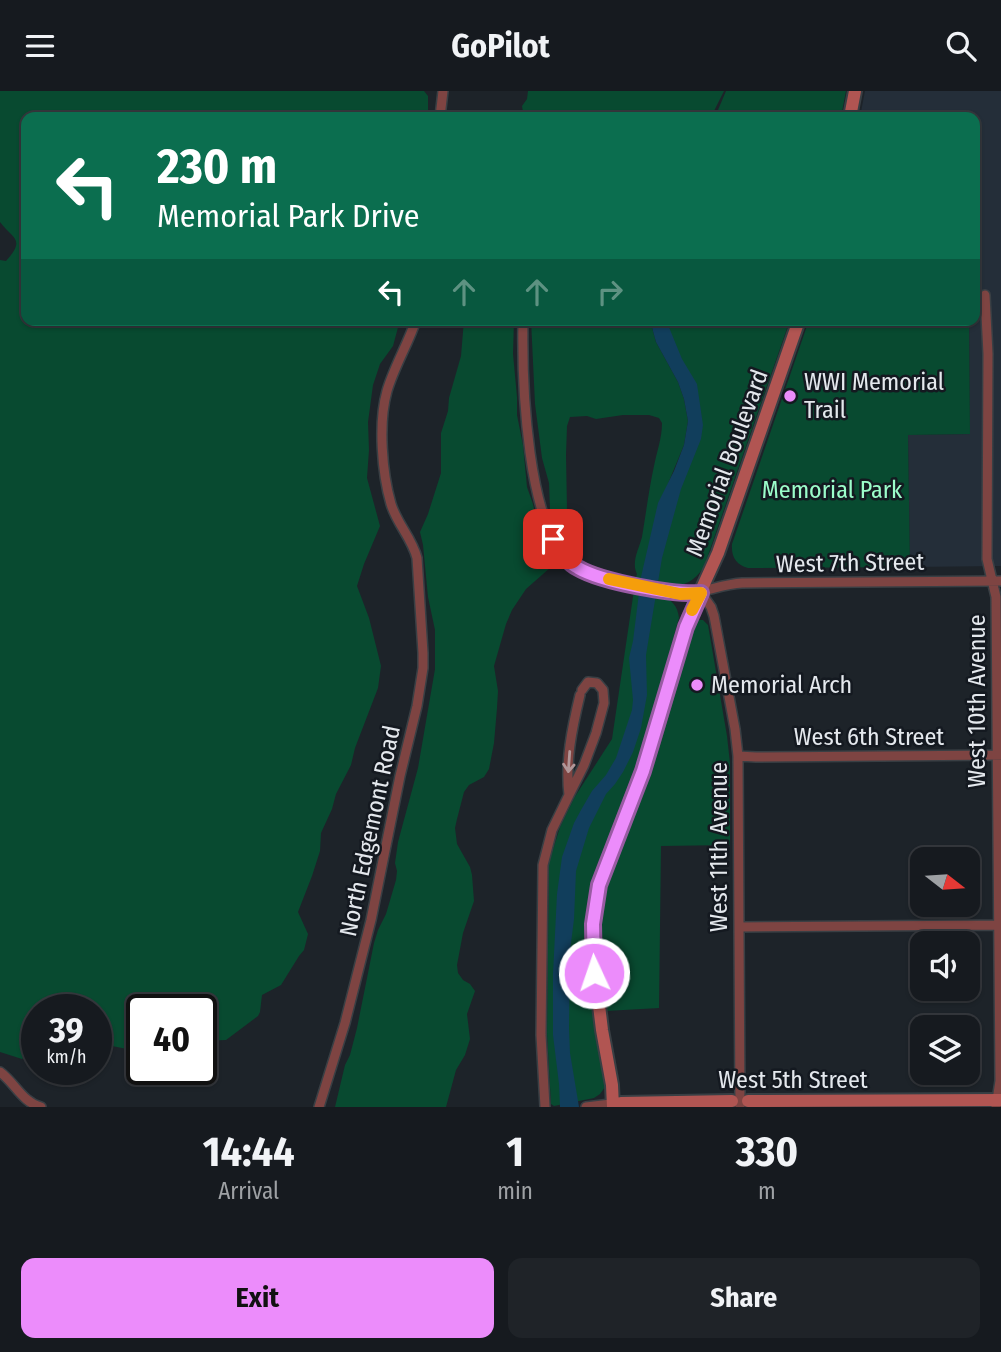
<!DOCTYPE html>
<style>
body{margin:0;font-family:"Fira Sans Condensed",sans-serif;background:#1f2328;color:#f1f3f6;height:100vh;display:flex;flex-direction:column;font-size:26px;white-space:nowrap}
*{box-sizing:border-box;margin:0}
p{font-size:23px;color:#9ea1a4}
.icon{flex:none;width:38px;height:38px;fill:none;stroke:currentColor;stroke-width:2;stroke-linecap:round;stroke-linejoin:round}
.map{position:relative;height:1016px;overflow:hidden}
.drawer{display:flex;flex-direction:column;background:#161a1f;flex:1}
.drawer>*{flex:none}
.banner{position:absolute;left:21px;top:21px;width:959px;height:214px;border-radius:14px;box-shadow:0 2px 5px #0004,0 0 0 2px #35383d;background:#0b6e4f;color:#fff;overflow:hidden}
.needle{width:46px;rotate:107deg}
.tools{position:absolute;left:910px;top:756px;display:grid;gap:14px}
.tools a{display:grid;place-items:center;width:70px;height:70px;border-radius:14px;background:#161a1f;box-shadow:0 2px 5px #0004,0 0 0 2px #35383d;font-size:35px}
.speed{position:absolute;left:21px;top:903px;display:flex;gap:14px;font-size:35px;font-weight:700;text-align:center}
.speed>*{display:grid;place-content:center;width:91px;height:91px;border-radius:50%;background:#161a1f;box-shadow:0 2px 5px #0004,0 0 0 2px #35383d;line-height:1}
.speed small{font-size:18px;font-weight:400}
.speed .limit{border:4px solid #111;border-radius:10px;background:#fff;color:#111}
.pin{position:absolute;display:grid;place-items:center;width:60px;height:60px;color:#fff;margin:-30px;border-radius:14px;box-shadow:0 4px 10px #0006}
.me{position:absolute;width:77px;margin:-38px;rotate:357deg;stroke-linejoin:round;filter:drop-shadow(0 0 5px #0008)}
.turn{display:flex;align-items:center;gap:24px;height:147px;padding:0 21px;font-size:32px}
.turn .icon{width:91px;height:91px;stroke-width:2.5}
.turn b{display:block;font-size:49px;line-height:60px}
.lanes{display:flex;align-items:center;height:66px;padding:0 21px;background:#0003;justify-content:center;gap:35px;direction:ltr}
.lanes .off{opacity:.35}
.eta{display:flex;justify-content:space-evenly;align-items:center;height:119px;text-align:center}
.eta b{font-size:42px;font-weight:700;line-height:49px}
.cta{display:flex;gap:14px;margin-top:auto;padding:14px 21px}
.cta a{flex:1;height:80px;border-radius:14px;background:#ec8cfb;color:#111;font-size:28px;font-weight:700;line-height:80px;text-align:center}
.cta a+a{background:#1f2328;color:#f1f3f6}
header{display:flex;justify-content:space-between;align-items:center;height:91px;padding:0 21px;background:#161a1f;font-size:32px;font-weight:700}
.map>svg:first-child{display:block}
</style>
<header><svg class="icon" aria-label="menu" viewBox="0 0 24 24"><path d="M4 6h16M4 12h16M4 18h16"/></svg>GoPilot<svg class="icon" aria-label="search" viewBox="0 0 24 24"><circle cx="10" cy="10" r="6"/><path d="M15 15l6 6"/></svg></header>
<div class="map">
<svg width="1001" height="1016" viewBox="0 0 1001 1016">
<rect width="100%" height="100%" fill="#1d2329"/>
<path fill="#242e39" d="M 865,0 L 1001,0 L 1001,475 L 910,476 L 908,344 L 970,343 L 969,229 L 975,229 L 975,26 L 860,26 Z"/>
<path fill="#084a30" d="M 0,0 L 424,0 L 428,5 L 428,26 L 26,26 L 26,229 L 400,229 L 393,255 L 380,273 L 373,294 L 368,331 L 369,359 L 367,387 L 380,435 L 364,473 L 357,495 L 369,527 L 381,575 L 378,597 L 355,657 L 351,674 L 336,703 L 332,718 L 321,742 L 320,760 L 312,785 L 298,821 L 308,843 L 304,859 L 299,865 L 281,894 L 262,904 L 260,921 L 258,925 L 226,949 L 201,950 L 201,919 L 142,919 L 142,961 L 112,955 L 96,958 L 96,919 L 37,919 L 37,959 L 22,968 L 0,961 L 0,169 L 6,170 C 26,148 13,148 0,131 Z
M 528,0 L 724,0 L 711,26 L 520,26 L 520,21 L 523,21 L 522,15 L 527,8 Z
M 726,0 L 846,0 L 841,26 L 715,26 Z
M 464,229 L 514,229 L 513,263 L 517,306 L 517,324 L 523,354 L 527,396 L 533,413 L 538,436 L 552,467 L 551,476 L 526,498 L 512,519 L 506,533 L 494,575 L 498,600 L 497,617 L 494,652 L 489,678 L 484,686 L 469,694 L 464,701 L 457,728 L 455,737 L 457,753 L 470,776 L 472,784 L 474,810 L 463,842 L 457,874 L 458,882 L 463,889 L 470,893 L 475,900 L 467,923 L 470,948 L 465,964 L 456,979 L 446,1016 L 335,1016 L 345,974 L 350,964 L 357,937 L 374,852 L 378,839 L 386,823 L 396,789 L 397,780 L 395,772 L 398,751 L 418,677 L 435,578 L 435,539 L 428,506 L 423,454 L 420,441 L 428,423 L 441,382 L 441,342 L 448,320 L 449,307 L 461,265 Z
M 531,229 L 650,229 L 656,251 L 678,291 L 684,308 L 688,330 L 684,354 L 667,395 L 695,338 L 660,229 L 790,229 L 704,476 C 685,504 664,494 635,489 L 637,483 C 631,471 639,458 642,446 C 646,422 649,398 654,375 C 657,360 662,347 662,332 L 659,327 L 649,324 L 623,324 L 596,328 L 587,325 L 570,326 L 567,335 L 566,364 L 567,418 L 570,444 L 568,455 L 567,456 L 562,450 L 550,418 L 549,392 L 542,367 L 535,313 Z
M 809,229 L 969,229 L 970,343 L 908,344 L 910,476 L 748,477 C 736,474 731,466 732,453 Z
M 634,499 C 653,502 677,503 679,527 L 654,617 L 651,636 L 647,652 L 601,769 L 594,791 L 587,826 L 586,849 L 605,996 L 600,1003 L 594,1007 L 554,1015 L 551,1013 L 547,942 L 549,771 L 560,736 L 574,707 L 612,648 Z
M 698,529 L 703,529 L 708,534 L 727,645 L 730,672 L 730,754 L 661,755 L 659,917 L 606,920 C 602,892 596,862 598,834 C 603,784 627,739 644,692 C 663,640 679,587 694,533 Z"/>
<path fill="#113e5c" d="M 650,229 L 666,229 L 682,268 L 697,293 L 703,334 L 701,348 L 681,398 L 662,467 L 646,564 L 647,604 L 641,637 L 633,661 L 623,681 L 615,693 L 606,703 L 589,737 L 576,780 L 574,828 L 570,860 L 569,937 L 570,962 L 579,1016 L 560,1016 L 559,993 L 553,944 L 553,883 L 557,803 L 562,766 L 574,732 L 581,719 L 592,700 L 606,684 L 616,667 L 632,619 L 633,609 L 629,567 L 633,550 L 641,486 L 658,412 L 674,380 L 684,354 L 688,330 L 684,308 L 678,291 L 656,251 Z"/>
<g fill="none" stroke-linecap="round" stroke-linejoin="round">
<g stroke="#393f44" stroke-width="12">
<path id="street" d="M 440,26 L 443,0
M 985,204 L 988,263 L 987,468 L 996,506 L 1000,990 L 996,1016
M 523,229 C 522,285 525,444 576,476 C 602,492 650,497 680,503 C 702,503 721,493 742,492 L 1001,490
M 701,502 L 711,516 L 714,525 L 735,638 L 738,665 L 740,1016
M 580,604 C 572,637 565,671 569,704 L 584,674 L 596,642 L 604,612 L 603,599 L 597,592 L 588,591 L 582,599
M 738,665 L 756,666 L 1001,664
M 739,836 L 998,834
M 0,981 C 15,992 22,1011 41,1016
M 319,1016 L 345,932 L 371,829 L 400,685 L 417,615 L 423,577 L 423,562 L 417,467 C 412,447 397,433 391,413 C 382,382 378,332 387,300 C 394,276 408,253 416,229
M 545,1016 L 541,944 L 543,774 L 552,739 L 569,704
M 586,1016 L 619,1012"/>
</g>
<g stroke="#393f44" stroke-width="16">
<path id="secondary" d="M 850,26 L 855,0
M 748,1010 L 1001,1009
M 621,1012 L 732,1010
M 613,1016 L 612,994 L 602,939 L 592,857 L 593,833 L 599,794 L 652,654 L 689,526 L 718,462 L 799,229"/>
</g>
<use href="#street" stroke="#7e4442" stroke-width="9"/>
<use href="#secondary" stroke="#b15552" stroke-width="12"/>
</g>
<defs><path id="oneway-shaft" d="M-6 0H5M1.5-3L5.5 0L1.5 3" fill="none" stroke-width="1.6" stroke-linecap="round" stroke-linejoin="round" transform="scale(1.75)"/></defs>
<use stroke="#b19698" href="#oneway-shaft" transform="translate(569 671) rotate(94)"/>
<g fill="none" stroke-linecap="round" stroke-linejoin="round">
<g stroke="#995ba3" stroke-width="18">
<path id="route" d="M 553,448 C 560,459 566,471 578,477 C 602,491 673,504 701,502 L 686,536 L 643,680 L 599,794 L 593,833 L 594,882"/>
</g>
<use href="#route" stroke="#ec8cfb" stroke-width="12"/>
<path stroke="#f59e0b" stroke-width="12" d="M 609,488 L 680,503 L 701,502 L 692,519"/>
</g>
<g fill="#ec8cfb" stroke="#141920" stroke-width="2.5">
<circle cx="790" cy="305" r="7"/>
<circle cx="697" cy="594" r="7"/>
</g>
<g text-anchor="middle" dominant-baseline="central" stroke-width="5" stroke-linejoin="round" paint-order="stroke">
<g font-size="24" fill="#e4e8ed" stroke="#141920" text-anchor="start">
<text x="804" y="291">WWI Memorial<tspan x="804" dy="28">Trail</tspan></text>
<text x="711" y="594">Memorial Arch</text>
</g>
<g font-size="24" fill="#e4e8ed" stroke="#141920">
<text transform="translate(727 372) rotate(-70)">Memorial Boulevard</text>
<text transform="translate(850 472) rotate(-1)">West 7th Street</text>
<text transform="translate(977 610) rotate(-90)">West 10th Avenue</text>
<text x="869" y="646">West 6th Street</text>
<text transform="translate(370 740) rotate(-78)">North Edgemont Road</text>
<text transform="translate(719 756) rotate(-90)">West 11th Avenue</text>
<text x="793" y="989">West 5th Street</text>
</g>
<g font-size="24" fill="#9bfdca" stroke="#141920">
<text x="832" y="399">Memorial Park</text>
</g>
</g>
</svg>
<div class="tools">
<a><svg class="needle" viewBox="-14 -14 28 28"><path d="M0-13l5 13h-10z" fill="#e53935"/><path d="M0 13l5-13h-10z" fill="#9ea1a4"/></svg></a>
<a><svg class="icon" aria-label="sound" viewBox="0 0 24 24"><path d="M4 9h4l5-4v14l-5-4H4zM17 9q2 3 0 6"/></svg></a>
<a><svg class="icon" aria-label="layers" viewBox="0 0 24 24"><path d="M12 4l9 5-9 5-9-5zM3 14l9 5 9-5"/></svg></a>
</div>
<div class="speed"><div>39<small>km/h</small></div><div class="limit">40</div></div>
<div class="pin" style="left:553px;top:448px;background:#d93025"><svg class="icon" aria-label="arrive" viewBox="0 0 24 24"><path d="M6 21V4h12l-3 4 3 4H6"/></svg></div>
<svg class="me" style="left:594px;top:882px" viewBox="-20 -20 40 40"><circle r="17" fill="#ec8cfb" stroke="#fff" stroke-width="3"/><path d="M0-11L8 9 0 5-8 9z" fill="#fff"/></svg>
<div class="banner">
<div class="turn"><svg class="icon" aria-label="left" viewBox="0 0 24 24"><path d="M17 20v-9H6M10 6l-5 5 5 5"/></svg><div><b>230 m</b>Memorial Park Drive</div></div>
<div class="lanes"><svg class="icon" aria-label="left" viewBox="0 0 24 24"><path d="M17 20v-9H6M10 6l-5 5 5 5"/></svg><svg class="icon off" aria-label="ahead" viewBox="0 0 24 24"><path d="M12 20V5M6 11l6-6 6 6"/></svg><svg class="icon off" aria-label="ahead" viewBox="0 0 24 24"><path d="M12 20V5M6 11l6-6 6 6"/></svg><svg class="icon off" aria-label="right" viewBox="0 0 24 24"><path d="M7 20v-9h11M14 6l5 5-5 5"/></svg></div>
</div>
</div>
<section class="drawer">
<div class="eta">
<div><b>14:44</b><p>Arrival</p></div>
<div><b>1</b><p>min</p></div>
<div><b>330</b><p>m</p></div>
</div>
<div class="cta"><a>Exit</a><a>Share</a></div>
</section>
